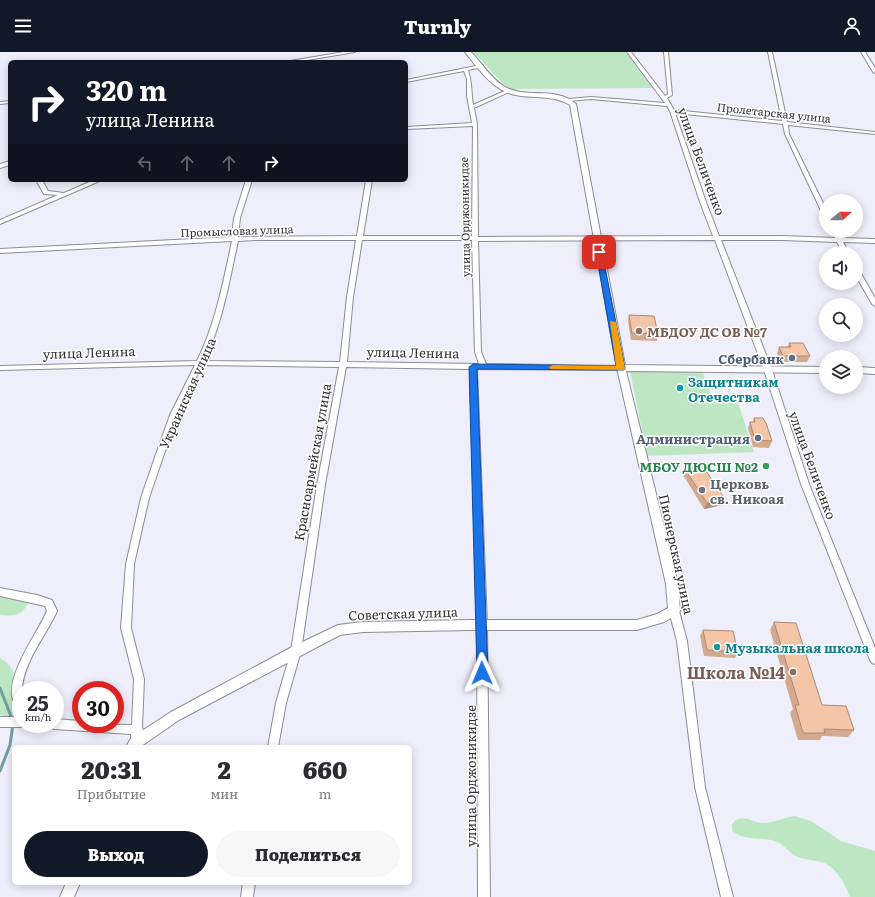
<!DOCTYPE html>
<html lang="ru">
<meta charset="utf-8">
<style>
body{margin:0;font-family:Literata,serif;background:#f7f7f7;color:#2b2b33;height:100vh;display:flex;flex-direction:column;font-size:15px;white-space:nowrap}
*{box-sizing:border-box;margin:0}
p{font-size:13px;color:#7c7c81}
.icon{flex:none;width:22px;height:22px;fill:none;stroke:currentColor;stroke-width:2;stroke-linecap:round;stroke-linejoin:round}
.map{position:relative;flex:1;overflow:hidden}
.sheet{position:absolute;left:12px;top:693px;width:400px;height:140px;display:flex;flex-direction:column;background:#fff;border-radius:6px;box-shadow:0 2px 10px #0003}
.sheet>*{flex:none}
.hud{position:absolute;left:8px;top:8px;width:400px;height:122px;border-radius:6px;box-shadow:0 2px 10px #0003;background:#111827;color:#fff;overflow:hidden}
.needle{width:26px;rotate:70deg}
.buttons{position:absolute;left:819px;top:142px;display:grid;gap:8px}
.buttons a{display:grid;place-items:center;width:44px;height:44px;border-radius:50%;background:#fff;box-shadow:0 2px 10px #0003;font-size:20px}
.speed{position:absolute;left:12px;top:629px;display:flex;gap:8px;font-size:20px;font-weight:700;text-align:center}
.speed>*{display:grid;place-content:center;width:52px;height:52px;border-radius:50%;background:#fff;box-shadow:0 2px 10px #0003;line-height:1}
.speed small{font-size:10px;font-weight:400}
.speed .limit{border:6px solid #d22;background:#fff;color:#111}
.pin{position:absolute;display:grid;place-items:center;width:34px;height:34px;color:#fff;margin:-17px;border-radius:8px;box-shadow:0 2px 6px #0006}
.me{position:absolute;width:44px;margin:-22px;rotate:359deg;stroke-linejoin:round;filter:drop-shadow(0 0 3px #0008)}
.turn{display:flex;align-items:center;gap:14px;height:84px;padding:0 12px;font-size:18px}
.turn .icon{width:52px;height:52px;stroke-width:2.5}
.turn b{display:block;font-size:28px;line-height:34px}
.lanes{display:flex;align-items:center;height:38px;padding:0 12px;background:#0003;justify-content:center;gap:20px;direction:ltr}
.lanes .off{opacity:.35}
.eta{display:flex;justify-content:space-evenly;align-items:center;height:68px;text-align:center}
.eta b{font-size:24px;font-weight:800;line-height:28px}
.action{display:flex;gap:8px;margin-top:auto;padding:8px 12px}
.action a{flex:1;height:46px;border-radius:24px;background:#111827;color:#fff;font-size:16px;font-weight:800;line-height:46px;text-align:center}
.action a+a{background:#f7f7f7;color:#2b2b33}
header{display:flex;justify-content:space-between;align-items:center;height:52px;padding:0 12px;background:#111827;color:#fff;font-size:18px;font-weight:800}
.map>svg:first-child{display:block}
</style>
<header><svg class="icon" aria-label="menu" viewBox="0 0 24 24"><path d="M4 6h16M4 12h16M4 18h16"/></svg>Turnly<svg class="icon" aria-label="person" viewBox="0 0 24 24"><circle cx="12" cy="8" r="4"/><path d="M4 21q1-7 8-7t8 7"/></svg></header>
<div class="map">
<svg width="875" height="845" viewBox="0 0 875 845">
<rect width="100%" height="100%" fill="#eeeffb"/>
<path fill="#bde7c2" d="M 473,0 L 626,0 L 653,36 L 508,37 Z
M 630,319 L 703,321 L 711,342 L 735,341 L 754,400 L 647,404 Z
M 0,543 C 9,547 21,544 28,551 C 22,564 13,564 0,563 Z
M 0,606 C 24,621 8,631 13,651 C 14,657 20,661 21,668 L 0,663 Z
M 795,764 L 811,769 L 841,789 L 875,799 L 875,845 L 850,845 C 845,833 837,816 824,811 C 814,807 804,809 794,803 C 786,797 781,790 771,788 C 755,785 747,789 732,779 L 732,772 C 742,761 749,769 761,771 C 773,772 784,765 795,764 Z"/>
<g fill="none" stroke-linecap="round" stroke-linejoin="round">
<path stroke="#71a0a3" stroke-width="3" d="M 0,636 L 12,667
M 0,719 L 10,693 L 13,672"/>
<g stroke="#8b8c97" stroke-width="2">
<path id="minor" d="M 344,0 L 355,0 L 295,10 L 284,10 Z
M 627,0 L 631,0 L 665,44 L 668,42 L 664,0 L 668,0 L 672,43 L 667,46 L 674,58 L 782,69 L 768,0 L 772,0 L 787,70 L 875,80 L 875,82 L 788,73 L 789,82 L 826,157 L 826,165 L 823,163 L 785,82 L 783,72 L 675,61 L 706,150 L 719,184 L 782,184 L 835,186 L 831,179 L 837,179 L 841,186 L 875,187 L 875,191 L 843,190 L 849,201 L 843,201 L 837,190 L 782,188 L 721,188 L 772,318 L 809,432 L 875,596 L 875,612 L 872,611 L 870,608 L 801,432 L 764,318 L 715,188 L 478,189 L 481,300 L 486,312 L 621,314 L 625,316 L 621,318 L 477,317 L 487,573 L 490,845 L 478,845 L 477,573 L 470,317 L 346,315 L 325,433 L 301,599 L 286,651 L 278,695 L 268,695 L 276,651 L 291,599 L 317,433 L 339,315 L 202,313 L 178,363 L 163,405 L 149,446 L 134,512 L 131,576 L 144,627 L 142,675 L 143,678 C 141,683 142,688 140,694 L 136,695 L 132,694 L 131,690 L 131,682 L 54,677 L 50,675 L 49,672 L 55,672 L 55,667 L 81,669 L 81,672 L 132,673 L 134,627 L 121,576 L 126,512 L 141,446 L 155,405 L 170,363 L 195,313 L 0,318 L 0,314 L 197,309 C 216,270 223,231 232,189 L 0,201 L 0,197 L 232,185 L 234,166 L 246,128 L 252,128 L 240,166 L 238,185 L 357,184 L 366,128 L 372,128 L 363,184 L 472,184 L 473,74 L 406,77 L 406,75 L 472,71 L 467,44 L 467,27 L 464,19 L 406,30 L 406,28 L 481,13 L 483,13 L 483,15 L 468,18 C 472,29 471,41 473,53 L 507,38 L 511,39 L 474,56 L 477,72 L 478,185 L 713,184 L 700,150 L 670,59 L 667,54 L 591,47 L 569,49 L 567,48 L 569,47 L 591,45 L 665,51 ZM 257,188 L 356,188 L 347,245 L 340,310 L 204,309 C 223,270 229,230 238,189 ZM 362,188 L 472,188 L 475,300 L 479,312 L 347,310 L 353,245 Z
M 861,0 L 865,0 L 875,16 L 875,21 L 873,20 Z
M 10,49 L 10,51 L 0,52 L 0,50 Z
M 10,109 L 10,113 L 0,116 L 0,112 Z
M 36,128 L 42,128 L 48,139 L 64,141 L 94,128 L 102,128 L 0,172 L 0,168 L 58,143 L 44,142 Z
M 856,216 L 859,218 L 875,246 L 875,254 L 872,252 L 856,224 Z
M 0,536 L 37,543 L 52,548 L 57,559 C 46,584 23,610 22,638 L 21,638 L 21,660 L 17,658 C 16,654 13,649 12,644 C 9,618 37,582 47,559 L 45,554 L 0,544 Z
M 674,555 L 677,556 L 679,559 L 687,589 L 705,735 L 733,845 L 721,845 L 695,735 L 677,589 L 669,559 L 671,556 Z
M 0,665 L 21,665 L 21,672 L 25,672 L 21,675 L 0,675 Z
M 243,831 L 255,831 L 253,845 L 241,845 Z"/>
</g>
<g stroke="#8b8c97" stroke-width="2">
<path id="tertiary" d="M 465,0 L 471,0 C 482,11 491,27 505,35 C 527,47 557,34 576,52 L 625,313 L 826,315 L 826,321 L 626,319 L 678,532 L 680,559 L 678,562 L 664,570 L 637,578 L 471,578 L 363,580 L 340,583 L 179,668 L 140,695 L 126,695 L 131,686 L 171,660 L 292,595 L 338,573 L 363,570 L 471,568 L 637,568 L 657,562 L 668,556 L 666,532 L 617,316 L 570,53 C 549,40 523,50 502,38 C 487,30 475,12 465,0 Z
M 856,315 L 875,316 L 875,322 L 856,321 Z
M 66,831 L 80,831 L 74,845 L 60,845 Z"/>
</g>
<use href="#minor" fill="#fff" fill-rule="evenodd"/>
<use href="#tertiary" fill="#fff" fill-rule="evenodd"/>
</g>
<path fill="#d3a990" d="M 629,263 L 658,282 L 657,289 L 631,288 L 628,269 Z
M 789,291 L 810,304 L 807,310 L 781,310 L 777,302 L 779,295 L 788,295 Z
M 754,366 L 772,389 L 769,396 L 753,395 L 748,376 L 750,370 L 753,370 Z
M 685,417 L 722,453 L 704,457 L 683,423 Z
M 774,570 L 822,653 L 854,678 L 848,685 L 822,684 L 820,688 L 798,688 L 790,661 L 793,657 L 770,578 Z
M 703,578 L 738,600 L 735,606 L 704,604 L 700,584 Z"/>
<path fill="#ac8a75" d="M 725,447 L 722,453 L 704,457 L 707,451 Z"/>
<path fill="#f5c5a7" stroke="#ac8a75" d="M 629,263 L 654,264 L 658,282 L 632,281 Z
M 789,291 L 803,291 L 810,304 L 783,304 L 779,295 L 791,295 Z
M 754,366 L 763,366 L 765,370 L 766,371 L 772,389 L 755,388 L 750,370 L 755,370 Z
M 702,413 L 725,447 L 707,451 L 685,417 Z
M 774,570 L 796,571 L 822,653 L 846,654 L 854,678 L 824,677 L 825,681 L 803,681 L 795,653 L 799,653 Z
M 703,578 L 733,579 L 738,600 L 707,598 Z"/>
<path fill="#1a73e8" stroke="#114b97" d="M 599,198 L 602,200 L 625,316 L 624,318 L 477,317 L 488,621 L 486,625 L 482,626 L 478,625 L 477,621 L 469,315 L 473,312 L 616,314 L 596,200 Z"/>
<path fill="#f59e0b" d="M 610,269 L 616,270 L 625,316 L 624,318 L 550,317 L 549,315 L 553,313 L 616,314 Z"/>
<g fill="#8d6e63" stroke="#fff" stroke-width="1.5">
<circle cx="639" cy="279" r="4"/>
<circle cx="793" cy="620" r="4"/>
</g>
<g fill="#5c6f8a" stroke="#fff" stroke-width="1.5">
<circle cx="792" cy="306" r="4"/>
<circle cx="758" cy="386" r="4"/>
</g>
<g fill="#0f9aa8" stroke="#fff" stroke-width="1.5">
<circle cx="680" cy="336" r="4"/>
<circle cx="717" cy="595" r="4"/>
</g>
<circle fill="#2e9e5b" stroke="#fff" stroke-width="1.5" cx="766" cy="414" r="4"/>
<circle fill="#6b7280" stroke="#fff" stroke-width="1.5" cx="702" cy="438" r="4"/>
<g text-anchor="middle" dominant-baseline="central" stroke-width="3" stroke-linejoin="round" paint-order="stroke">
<g font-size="11" fill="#323236" stroke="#fff">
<text transform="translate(774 60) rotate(6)">Пролетарская улица</text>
<text transform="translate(464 165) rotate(-91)">улица Орджоникидзе</text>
<text transform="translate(237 178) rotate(-2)">Промысловая улица</text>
</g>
<g font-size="13" fill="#323236" stroke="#fff">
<text transform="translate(702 109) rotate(70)">улица Беличенко</text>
<text transform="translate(89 300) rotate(-2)">улица Ленина</text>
<text transform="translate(413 300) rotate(1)">улица Ленина</text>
<text transform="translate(187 341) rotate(-66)">Украинская улица</text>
<text transform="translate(312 410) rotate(-80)">Красноармейская улица</text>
<text transform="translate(813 413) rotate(70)">улица Беличенко</text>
<text transform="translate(677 502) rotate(78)">Пионерская улица</text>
<text transform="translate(403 561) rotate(-2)">Советская улица</text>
<text transform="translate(470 724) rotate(-90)">улица Орджоникидзе</text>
</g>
<g font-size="13" font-weight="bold" fill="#785e54" stroke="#fff" text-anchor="start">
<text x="647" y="279">МБДОУ ДС ОВ №7</text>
</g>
<g font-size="13" font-weight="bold" fill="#4e5e75" stroke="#fff" text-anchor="end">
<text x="784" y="306">Сбербанк</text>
<text x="750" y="386">Администрация</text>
</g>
<g font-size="13" font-weight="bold" fill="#0d838f" stroke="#fff" text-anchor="start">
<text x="688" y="329">Защитникам<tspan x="688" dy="15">Отечества</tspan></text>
<text x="725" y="595">Музыкальная школа</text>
</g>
<g font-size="13" font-weight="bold" fill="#27864d" stroke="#fff" text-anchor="end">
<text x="758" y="414">МБОУ ДЮСШ №2</text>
</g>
<g font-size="13" font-weight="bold" fill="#5b616d" stroke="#fff" text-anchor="start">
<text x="710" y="431">Церковь<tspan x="710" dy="15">св. Никоая</tspan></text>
</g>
<g font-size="16" font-weight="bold" fill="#785e54" stroke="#fff" text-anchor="end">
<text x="785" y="620">Школа №14</text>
</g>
</g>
</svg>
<div class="buttons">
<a><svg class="needle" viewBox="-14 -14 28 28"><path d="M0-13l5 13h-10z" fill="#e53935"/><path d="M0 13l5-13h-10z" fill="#7c7c81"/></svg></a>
<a><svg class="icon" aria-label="sound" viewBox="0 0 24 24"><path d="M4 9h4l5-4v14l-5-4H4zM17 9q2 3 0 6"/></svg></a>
<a><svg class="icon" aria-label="search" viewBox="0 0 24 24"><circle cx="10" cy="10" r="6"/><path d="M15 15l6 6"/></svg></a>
<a><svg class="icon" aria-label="layers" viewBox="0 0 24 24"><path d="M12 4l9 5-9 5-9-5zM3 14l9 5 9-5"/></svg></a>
</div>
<div class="speed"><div>25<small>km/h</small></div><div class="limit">30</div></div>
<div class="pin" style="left:599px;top:200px;background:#d93025"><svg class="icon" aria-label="arrive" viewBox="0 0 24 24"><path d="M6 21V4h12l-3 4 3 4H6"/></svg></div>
<svg class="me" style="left:482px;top:621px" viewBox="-20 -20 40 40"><path d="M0-17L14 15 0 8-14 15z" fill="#1a73e8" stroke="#fff" stroke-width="4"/></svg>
<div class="hud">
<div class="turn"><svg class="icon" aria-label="right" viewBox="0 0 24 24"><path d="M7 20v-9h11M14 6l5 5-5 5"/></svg><div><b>320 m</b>улица Ленина</div></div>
<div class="lanes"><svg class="icon off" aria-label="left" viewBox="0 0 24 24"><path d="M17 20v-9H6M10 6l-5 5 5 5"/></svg><svg class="icon off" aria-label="ahead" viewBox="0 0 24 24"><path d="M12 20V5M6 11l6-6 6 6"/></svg><svg class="icon off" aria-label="ahead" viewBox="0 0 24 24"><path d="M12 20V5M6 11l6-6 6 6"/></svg><svg class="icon" aria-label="right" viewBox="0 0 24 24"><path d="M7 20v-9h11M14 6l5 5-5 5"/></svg></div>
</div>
<section class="sheet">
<div class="eta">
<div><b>20:31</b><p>Прибытие</p></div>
<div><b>2</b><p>мин</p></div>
<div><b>660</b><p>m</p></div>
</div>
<div class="action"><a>Выход</a><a>Поделиться</a></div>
</section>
</div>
